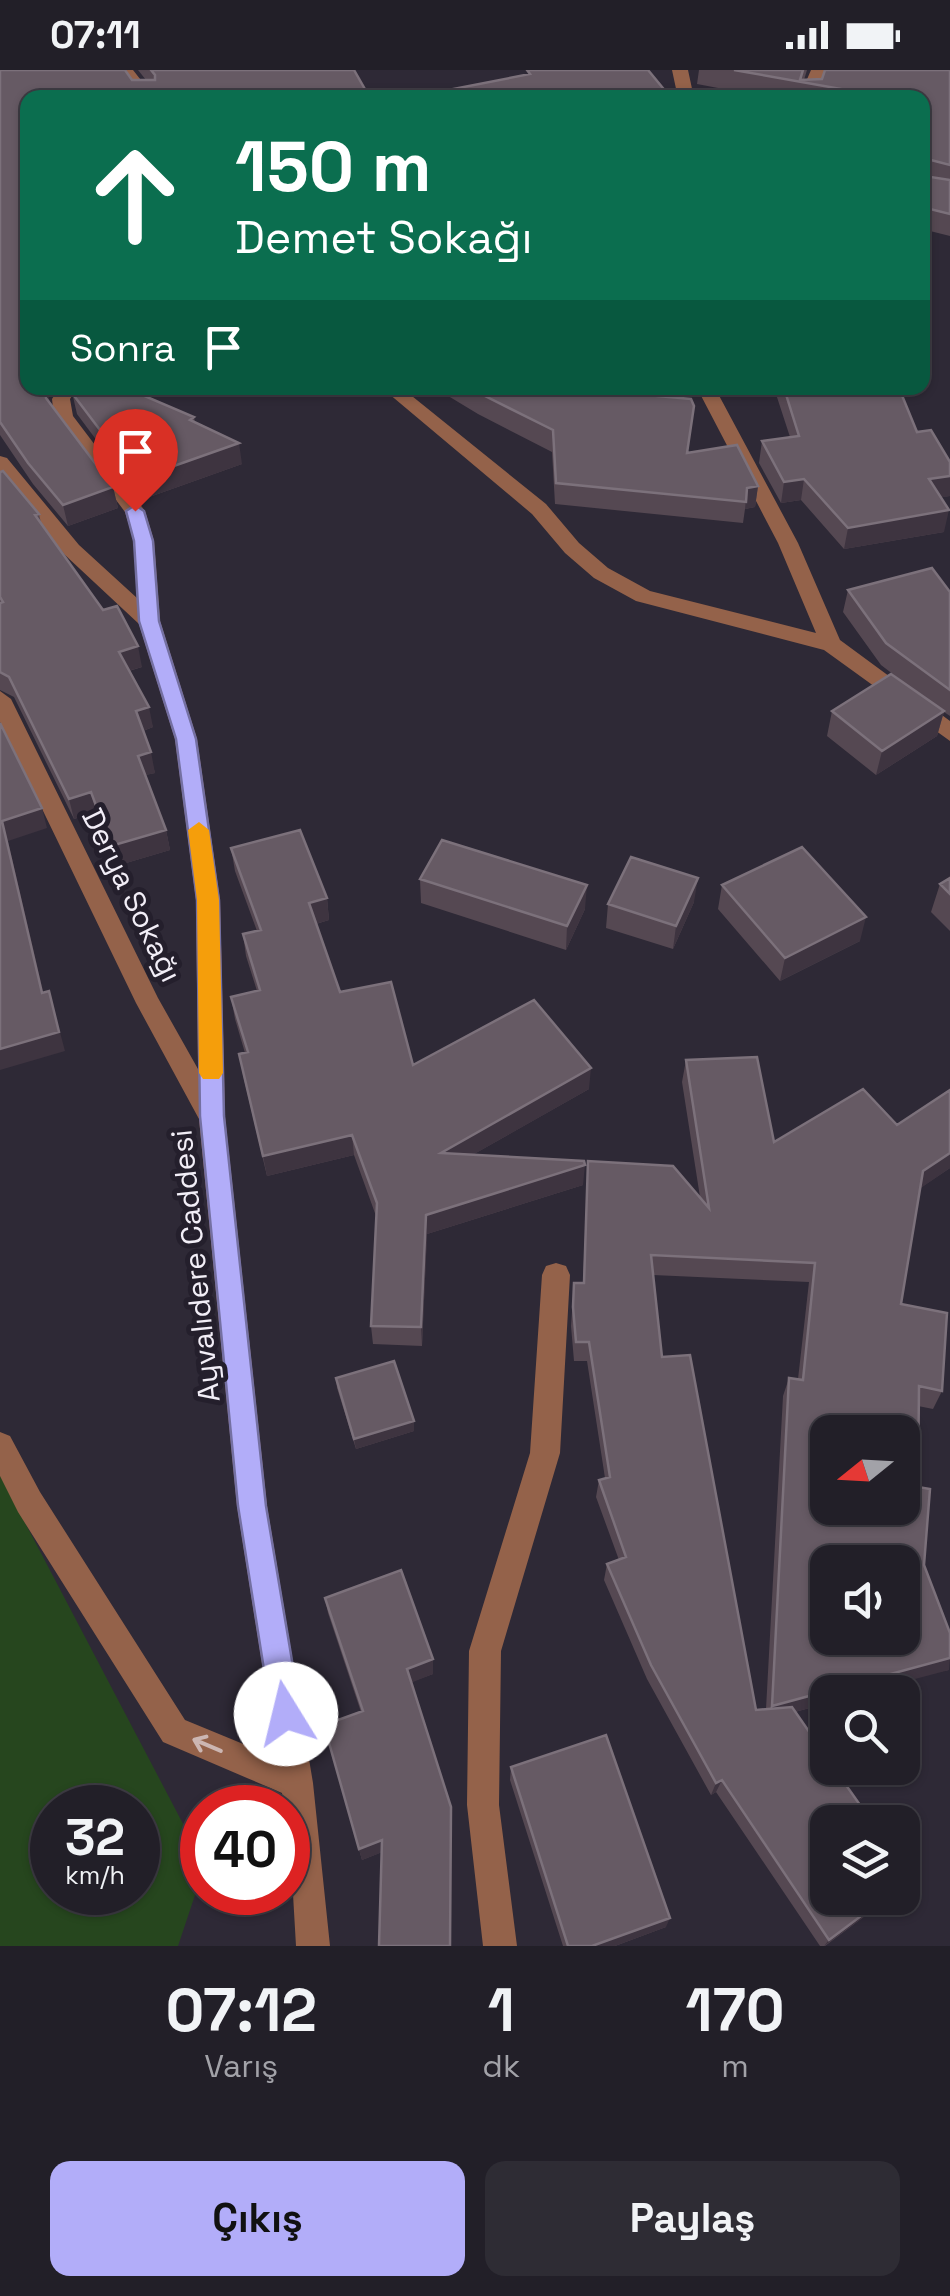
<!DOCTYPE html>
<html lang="tr">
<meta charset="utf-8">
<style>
body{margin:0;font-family:"Space Grotesk",sans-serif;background:#2e2c34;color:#f1f3f6;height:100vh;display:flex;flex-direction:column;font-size:38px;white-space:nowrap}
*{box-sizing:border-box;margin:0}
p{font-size:32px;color:#a2a2a8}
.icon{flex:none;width:55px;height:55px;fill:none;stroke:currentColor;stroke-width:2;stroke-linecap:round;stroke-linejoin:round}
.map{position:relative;height:1876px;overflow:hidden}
.drawer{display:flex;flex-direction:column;background:#221f28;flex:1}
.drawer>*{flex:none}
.guide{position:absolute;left:20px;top:20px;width:910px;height:305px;border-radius:20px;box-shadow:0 2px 8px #0004,0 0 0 2px #3f3d45;background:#0b6e4f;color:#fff;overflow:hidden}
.needle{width:65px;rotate:252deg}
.buttons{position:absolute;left:810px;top:1345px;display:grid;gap:20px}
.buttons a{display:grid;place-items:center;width:110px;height:110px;border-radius:20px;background:#221f28;box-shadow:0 2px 8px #0004,0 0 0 2px #3f3d45;font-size:50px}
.speed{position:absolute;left:30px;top:1715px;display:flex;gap:20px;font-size:50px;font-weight:700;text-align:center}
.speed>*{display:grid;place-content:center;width:130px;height:130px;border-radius:50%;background:#221f28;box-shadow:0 2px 8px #0004,0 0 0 2px #3f3d45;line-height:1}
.speed small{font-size:25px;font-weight:400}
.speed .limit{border:15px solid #d22;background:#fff;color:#111}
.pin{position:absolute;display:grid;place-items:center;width:85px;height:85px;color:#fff;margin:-102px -42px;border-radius:50% 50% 50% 0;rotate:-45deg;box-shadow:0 0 10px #0007}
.pin .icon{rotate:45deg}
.me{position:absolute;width:110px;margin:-55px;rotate:351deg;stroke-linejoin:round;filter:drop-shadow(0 0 8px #0008)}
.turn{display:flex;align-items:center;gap:35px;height:210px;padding:0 50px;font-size:45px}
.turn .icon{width:130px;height:130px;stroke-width:2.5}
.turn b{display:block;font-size:70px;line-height:85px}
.then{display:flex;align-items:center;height:95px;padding:0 50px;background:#0003;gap:20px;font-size:38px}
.eta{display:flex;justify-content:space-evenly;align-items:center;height:170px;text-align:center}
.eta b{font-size:60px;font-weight:600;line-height:70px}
.primary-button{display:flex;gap:20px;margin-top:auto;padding:20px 50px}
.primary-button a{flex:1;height:115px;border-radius:20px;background:#b2adf9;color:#111;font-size:40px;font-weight:600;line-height:115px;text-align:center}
.primary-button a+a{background:#2e2c34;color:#f1f3f6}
.status{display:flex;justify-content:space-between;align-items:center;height:70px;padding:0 50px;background:#221f28;direction:ltr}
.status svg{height:28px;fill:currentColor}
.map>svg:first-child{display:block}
</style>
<div class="status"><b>07:11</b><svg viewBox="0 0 49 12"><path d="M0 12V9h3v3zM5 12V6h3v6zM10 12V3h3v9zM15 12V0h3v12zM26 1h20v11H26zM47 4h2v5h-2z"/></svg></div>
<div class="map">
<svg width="950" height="1876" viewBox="0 0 950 1876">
<rect width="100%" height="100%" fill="#2e2936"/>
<path fill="#26461e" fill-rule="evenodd" d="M 0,1405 L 191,1769 L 202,1804 L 178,1876 L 0,1876 ZM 52,1738 L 138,1738 L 138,1822 L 52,1822 Z"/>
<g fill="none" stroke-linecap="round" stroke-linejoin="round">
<path fill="#94624a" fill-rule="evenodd" d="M 117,0 L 133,0 L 155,28 L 138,28 Z
M 672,0 L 688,0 L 694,28 L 678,28 Z
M 811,0 L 827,0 L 815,28 L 799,28 Z
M 59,318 L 77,318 L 70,329 L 73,346 L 145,441 L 154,471 L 160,551 L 197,669 L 220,830 L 225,1047 L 267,1436 L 313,1713 L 330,1876 L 296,1876 L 288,1738 L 283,1738 L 282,1723 L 163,1672 L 18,1442 L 0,1406 L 0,1362 L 10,1366 L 40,1422 L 185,1650 L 277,1688 L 237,1436 L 199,1049 L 136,933 L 0,652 L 0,621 L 11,629 L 158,928 L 198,999 L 196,830 L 175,669 L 139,554 L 65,485 L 0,405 L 0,386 L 7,388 L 79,475 L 137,528 L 134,471 L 125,442 L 54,347 L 52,329 Z
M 382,318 L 402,318 L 546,434 L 579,473 L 608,498 L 650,521 L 816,563 L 778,473 L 697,318 L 715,318 L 798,473 L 840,570 L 950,651 L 950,671 L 824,580 L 636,531 L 594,508 L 565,483 L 532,444 Z
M 556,1193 L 566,1196 L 570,1205 L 560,1383 L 501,1581 L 499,1735 L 517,1876 L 483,1876 L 467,1735 L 469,1581 L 530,1383 L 542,1205 L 546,1196 Z"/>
</g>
<path fill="#554852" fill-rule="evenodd" d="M 0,0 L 146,10 L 138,0 L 354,0 L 28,28 L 49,332 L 113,417 L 118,438 L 68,456 L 33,414 L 0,365 Z
M 699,0 L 807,0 L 804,10 L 950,0 L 950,166 L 922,159 L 922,28 L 771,28 L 697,14 Z
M 71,318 L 194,347 L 195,353 L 242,394 L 141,430 L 77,344 Z
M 435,318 L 681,318 L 680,328 L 688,383 L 758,416 L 755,437 L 745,439 L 743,453 L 555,434 L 552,382 L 478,344 Z
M 774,318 L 899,318 L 917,362 L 950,426 L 941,427 L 944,462 L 844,479 L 801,430 L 781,433 L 759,393 L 762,371 L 790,367 Z
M 0,402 L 39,444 L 41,453 L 142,597 L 129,601 L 153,657 L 143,661 L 155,703 L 145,705 L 166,760 L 170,780 L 116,796 L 96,742 L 74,749 L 14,627 L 0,620 Z
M 848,520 L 950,522 L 950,646 L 944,642 L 937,666 L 876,705 L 827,666 L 832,641 L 919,624 L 881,595 L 843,542 Z
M 231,778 L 327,828 L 329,850 L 316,854 L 340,922 L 413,995 L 589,1019 L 474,1084 L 583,1115 L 427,1164 L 422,1276 L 373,1274 L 371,1256 L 376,1146 L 354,1085 L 267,1106 L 243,1005 L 239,984 L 245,983 L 235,949 L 231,927 L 257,921 L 246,886 L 243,864 L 257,861 L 235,801 Z
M 950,808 L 950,861 L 931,842 L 940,814 Z
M 420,809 L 585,839 L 566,880 L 421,833 Z
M 722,815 L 860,871 L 780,911 L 718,839 Z
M 694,832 L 673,879 L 606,858 L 608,834 Z
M 686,990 L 774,1072 L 897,1055 L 950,1020 L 950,1098 L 920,1118 L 901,1234 L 942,1321 L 933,1339 L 918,1336 L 918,1417 L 924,1495 L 949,1600 L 828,1622 L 828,1633 L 795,1642 L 889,1828 L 825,1876 L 820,1876 L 716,1722 L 711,1725 L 647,1609 L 604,1510 L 607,1494 L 619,1490 L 596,1427 L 599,1410 L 605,1408 L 587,1291 L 574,1291 L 571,1256 L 574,1213 L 583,1213 L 588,1091 L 700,1127 L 682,1012 ZM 653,1205 L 809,1212 L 798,1309 L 789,1308 L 783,1326 L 766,1639 L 756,1640 L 662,1287 Z
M 336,1308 L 414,1361 L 356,1379 L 337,1318 Z
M 325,1528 L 433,1589 L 433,1604 L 411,1612 L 382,1782 L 362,1790 L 324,1655 L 361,1642 L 328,1543 Z
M 511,1697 L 666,1857 L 615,1876 L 563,1876 L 510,1710 Z"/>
<path fill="#3e3440" d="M 667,23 L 667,28 L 631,28 Z
M 45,318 L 56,318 L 49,327 L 51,349 Z
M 239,373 L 242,394 L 141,430 L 137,409 Z
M 950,406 L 950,426 L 923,430 L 929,409 Z
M 804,409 L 801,430 L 781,433 L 784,412 Z
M 758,416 L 755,437 L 745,439 L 747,418 Z
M 113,417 L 118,438 L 68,456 L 63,435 Z
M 949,440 L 944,462 L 844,479 L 848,458 Z
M 138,576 L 142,597 L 124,602 L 119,582 Z
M 149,637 L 153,657 L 140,662 L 136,641 Z
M 944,641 L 937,666 L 876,705 L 882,681 Z
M 151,682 L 155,703 L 142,706 L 138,686 Z
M 91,722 L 96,742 L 74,749 L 69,729 Z
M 42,738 L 47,758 L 8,771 L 48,942 L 42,923 L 2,751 Z
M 166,760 L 170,780 L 116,796 L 111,776 Z
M 698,808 L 694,832 L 673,879 L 676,856 Z
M 587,815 L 585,839 L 566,880 L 567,856 Z
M 327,828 L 329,850 L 312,855 L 309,833 Z
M 866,847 L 860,871 L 780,911 L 785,888 Z
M 49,921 L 65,981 L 0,1000 L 0,979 Z
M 591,998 L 589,1019 L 441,1103 L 441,1083 Z
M 352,1065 L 354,1085 L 267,1106 L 263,1086 Z
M 950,1083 L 950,1098 L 915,1122 L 923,1101 Z
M 585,1095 L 583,1115 L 427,1164 L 422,1276 L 421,1257 L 426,1145 Z
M 414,1351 L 414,1361 L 356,1379 L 354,1369 Z
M 950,1588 L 949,1600 L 866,1622 L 828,1622 L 828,1633 L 765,1650 L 772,1636 Z
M 433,1589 L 433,1604 L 408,1614 L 407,1599 Z
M 722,1710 L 716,1722 L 711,1725 L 716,1713 Z
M 382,1770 L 385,1781 L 362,1790 L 359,1779 Z
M 885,1828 L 889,1828 L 824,1876 L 829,1870 Z
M 670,1848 L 666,1857 L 615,1876 L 592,1876 Z"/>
<path fill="#665a64" stroke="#7c717b" stroke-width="2.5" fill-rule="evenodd" d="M 0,0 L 125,0 L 132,10 L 155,10 L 155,5 L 151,0 L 354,0 L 370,28 L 28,28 L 28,318 L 45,318 L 46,328 L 113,417 L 63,435 L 28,393 L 0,352 Z
M 527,0 L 648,0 L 667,23 L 631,28 L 407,28 L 530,4 Z
M 734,0 L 803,0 L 800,10 L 822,9 L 825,0 L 950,0 L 950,95 L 927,89 L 923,93 L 924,106 L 950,110 L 950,144 L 922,137 L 922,28 L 830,28 L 841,19 Z
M 71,318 L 126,318 L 194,347 L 190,350 L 239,373 L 137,409 L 72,323 Z
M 469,318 L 602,318 L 613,322 L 691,329 L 694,336 L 687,383 L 737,375 L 758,416 L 747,418 L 746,432 L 556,413 L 553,360 Z
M 784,318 L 899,318 L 917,362 L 931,360 L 950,392 L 950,406 L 929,409 L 949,440 L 848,458 L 804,409 L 784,412 L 762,371 L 799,366 Z
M 3,401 L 39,444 L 35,445 L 103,540 L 117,536 L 138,576 L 119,582 L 149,637 L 136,641 L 151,682 L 138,686 L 166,760 L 111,776 L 91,722 L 69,729 L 9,607 L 0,602 L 0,533 L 3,532 L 0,527 L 0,402 Z
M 932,498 L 950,522 L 950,620 L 886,573 L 848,520 Z
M 891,604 L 944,641 L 882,681 L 832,641 Z
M 0,653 L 42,738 L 2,751 L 42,923 L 49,921 L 59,962 L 0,979 Z
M 300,760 L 327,828 L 309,833 L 340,922 L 391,912 L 413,995 L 534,930 L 591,998 L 441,1083 L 584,1091 L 585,1095 L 426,1145 L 421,1257 L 371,1256 L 377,1133 L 352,1065 L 263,1086 L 239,984 L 248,982 L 231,927 L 260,920 L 243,864 L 261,860 L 231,778 Z
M 442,770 L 587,815 L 567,856 L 420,809 Z
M 802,777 L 866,847 L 785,888 L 722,815 Z
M 631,787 L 698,808 L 676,856 L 608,834 Z
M 950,808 L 950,824 L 940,814 Z
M 757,987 L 774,1072 L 863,1019 L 897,1055 L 950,1020 L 950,1083 L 923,1101 L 901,1234 L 947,1243 L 942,1321 L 919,1316 L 918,1417 L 930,1419 L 924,1495 L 950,1563 L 950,1588 L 772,1636 L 789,1308 L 803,1310 L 815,1193 L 651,1185 L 662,1287 L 690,1285 L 756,1640 L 792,1637 L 828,1689 L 828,1698 L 834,1698 L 872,1752 L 828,1752 L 828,1828 L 885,1828 L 829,1870 L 722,1710 L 716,1713 L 651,1595 L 607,1494 L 626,1487 L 599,1410 L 610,1407 L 589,1272 L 576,1272 L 573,1237 L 574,1213 L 584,1213 L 588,1091 L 673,1096 L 709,1138 L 686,990 ZM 828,1362 L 902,1362 L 902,1438 L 828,1438 ZM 828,1492 L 902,1492 L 902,1568 L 828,1568 Z
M 394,1291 L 414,1351 L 354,1369 L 336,1308 Z
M 401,1500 L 433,1589 L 407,1599 L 451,1737 L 450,1876 L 379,1876 L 382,1770 L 359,1779 L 324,1655 L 363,1641 L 325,1528 Z
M 606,1665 L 670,1848 L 592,1876 L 568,1876 L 511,1697 Z
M 902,1796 L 911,1808 L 902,1814 Z"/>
<defs><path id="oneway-shaft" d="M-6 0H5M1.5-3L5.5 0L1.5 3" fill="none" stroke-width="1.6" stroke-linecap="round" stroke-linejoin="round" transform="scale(2.5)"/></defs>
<use stroke="#ccb6b2" href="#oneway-shaft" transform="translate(207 1675) rotate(-157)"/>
<path fill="#b2adf9" stroke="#7470a2" stroke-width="2.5" d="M 135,435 L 144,441 L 153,471 L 159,551 L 196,669 L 219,830 L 224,1046 L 266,1436 L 301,1644 L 296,1654 L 286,1658 L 276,1654 L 271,1644 L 238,1436 L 200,1046 L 197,830 L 176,669 L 139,551 L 134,471 L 126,441 Z"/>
<path fill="#f59e0b" d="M 199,752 L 209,760 L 219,830 L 223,1003 L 219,1009 L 203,1009 L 199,1003 L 197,830 L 188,760 Z"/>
<g text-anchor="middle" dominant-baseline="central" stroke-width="10" stroke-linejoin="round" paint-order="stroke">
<g font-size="30" fill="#f2eef7" stroke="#241f2c">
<text transform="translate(132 825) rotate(64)">Derya Sokağı</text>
<text transform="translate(195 1196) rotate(-96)">Ayvalıdere Caddesi</text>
</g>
</g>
</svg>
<div class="buttons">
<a><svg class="needle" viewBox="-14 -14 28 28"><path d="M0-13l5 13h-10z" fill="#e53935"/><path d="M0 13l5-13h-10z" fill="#a2a2a8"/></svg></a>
<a><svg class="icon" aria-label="sound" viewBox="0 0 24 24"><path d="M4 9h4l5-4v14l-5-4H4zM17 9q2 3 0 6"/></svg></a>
<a><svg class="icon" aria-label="search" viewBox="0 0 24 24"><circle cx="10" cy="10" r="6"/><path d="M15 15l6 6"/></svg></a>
<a><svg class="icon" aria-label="layers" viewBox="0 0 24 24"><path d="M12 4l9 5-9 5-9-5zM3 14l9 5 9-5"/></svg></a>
</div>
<div class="speed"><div>32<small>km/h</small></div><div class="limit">40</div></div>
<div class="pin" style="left:135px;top:441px;background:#d93025"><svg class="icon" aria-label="arrive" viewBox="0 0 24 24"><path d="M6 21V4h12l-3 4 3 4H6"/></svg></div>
<svg class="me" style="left:286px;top:1644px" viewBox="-20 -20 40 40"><circle r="19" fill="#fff"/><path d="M0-13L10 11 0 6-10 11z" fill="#b2adf9"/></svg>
<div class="guide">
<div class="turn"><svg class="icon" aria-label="ahead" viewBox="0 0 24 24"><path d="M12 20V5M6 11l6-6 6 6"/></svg><div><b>150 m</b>Demet Sokağı</div></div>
<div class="then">Sonra<svg class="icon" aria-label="arrive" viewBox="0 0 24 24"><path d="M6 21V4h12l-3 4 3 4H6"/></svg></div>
</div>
</div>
<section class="drawer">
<div class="eta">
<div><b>07:12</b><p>Varış</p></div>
<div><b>1</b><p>dk</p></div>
<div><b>170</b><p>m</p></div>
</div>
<div class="primary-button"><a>Çıkış</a><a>Paylaş</a></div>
</section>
